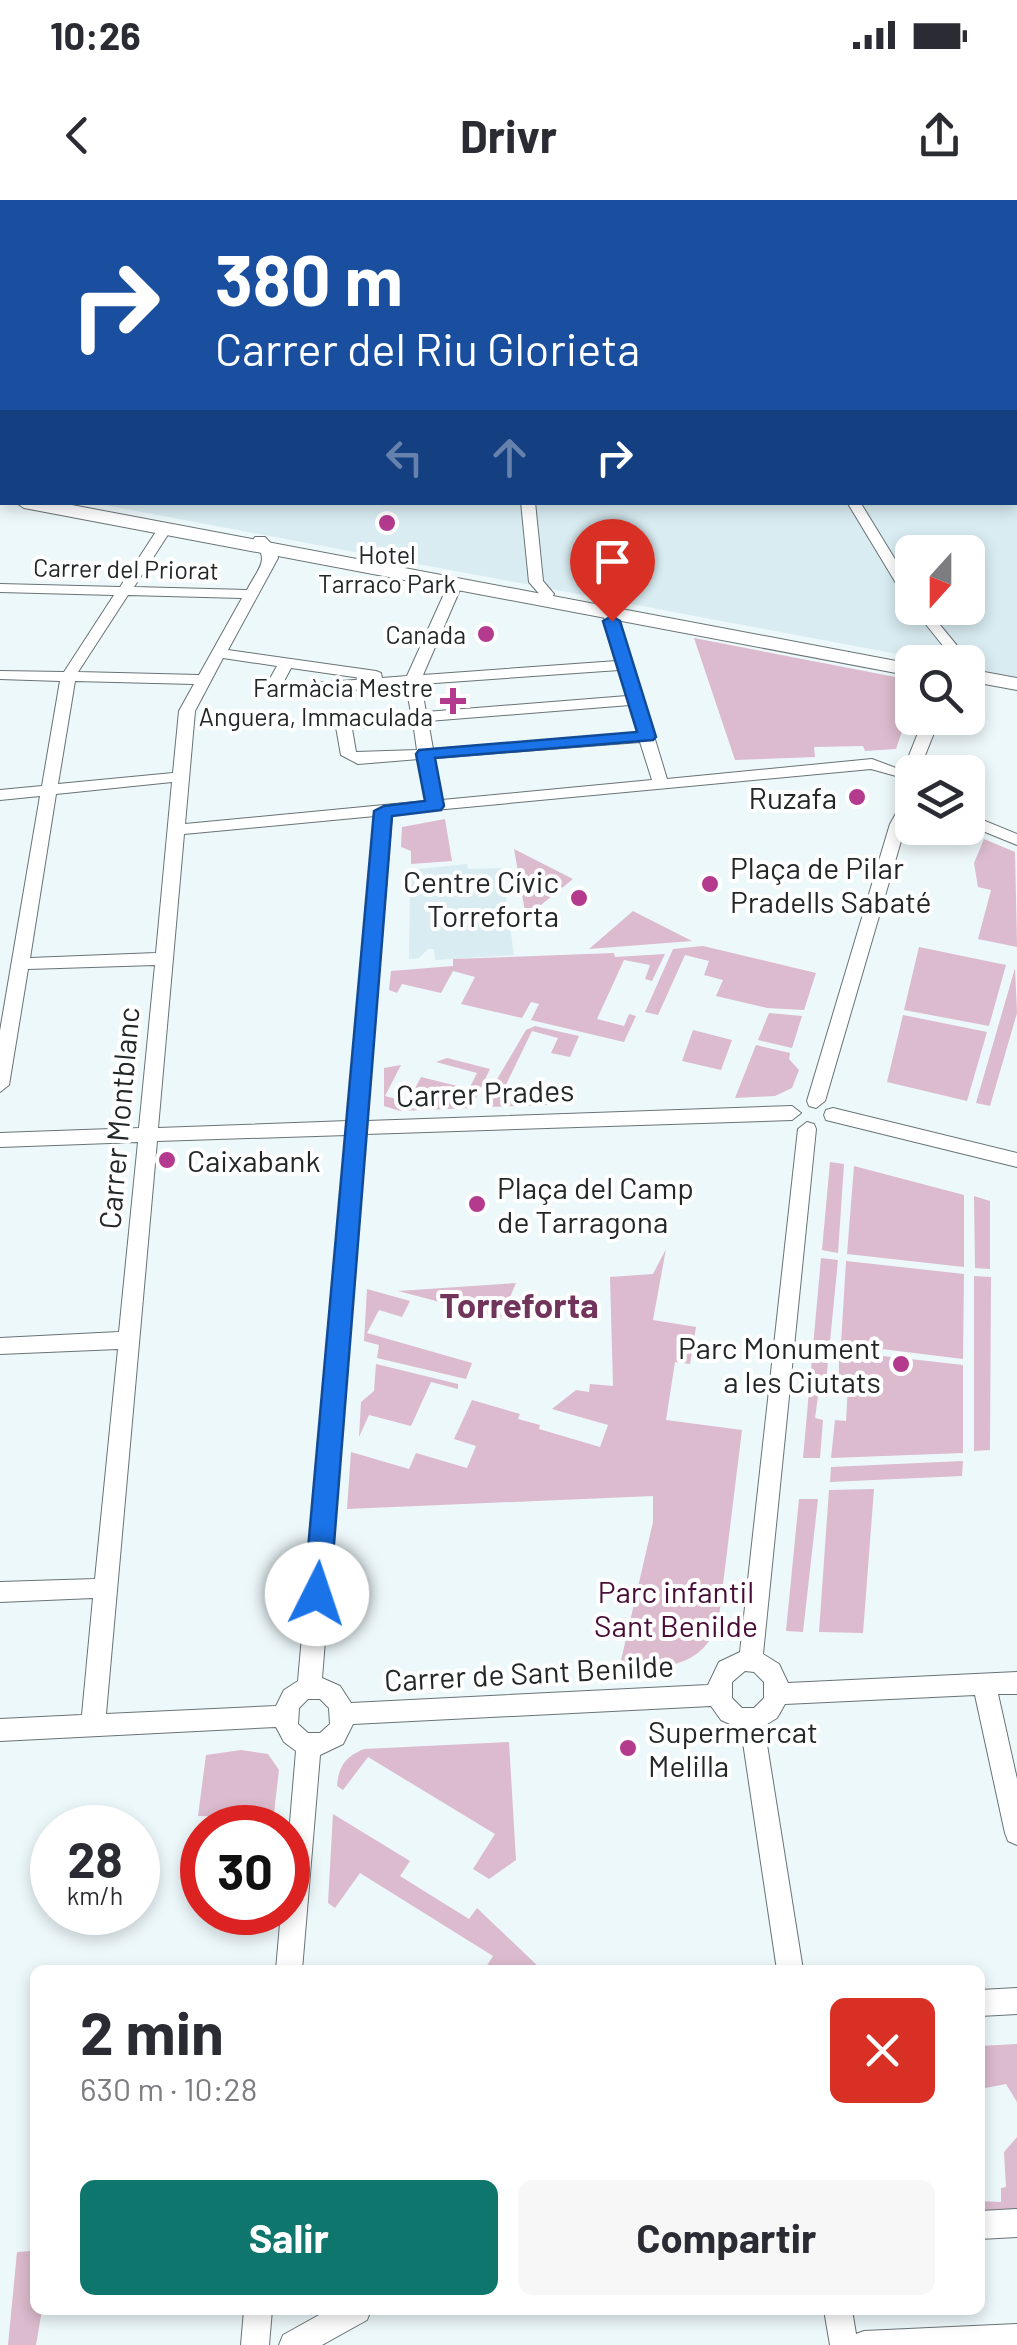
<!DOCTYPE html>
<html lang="es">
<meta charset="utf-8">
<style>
body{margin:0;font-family:Barlow,sans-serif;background:#f7f7f7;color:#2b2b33;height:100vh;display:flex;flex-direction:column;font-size:38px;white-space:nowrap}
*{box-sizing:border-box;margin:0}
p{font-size:32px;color:#7c7c81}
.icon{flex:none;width:55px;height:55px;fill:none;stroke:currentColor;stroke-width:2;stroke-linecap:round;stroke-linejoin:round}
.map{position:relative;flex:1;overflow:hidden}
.drawer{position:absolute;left:30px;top:1765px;width:955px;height:350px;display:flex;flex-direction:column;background:#fff;border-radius:15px;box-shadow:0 5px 15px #0003}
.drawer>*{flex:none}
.top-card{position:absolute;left:0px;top:0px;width:1018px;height:305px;box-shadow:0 5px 15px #0003;background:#1a4fa0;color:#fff;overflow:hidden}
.needle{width:65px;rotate:201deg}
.buttons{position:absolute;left:895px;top:335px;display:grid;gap:20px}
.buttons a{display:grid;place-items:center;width:90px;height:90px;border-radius:15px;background:#fff;box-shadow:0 5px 15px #0003;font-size:50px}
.speed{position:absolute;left:30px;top:1605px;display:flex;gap:20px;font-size:50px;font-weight:700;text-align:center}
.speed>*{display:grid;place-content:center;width:130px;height:130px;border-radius:50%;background:#fff;box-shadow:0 5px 15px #0003;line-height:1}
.speed small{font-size:25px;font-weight:400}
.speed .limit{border:15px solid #d22;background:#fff;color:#111}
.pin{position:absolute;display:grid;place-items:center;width:85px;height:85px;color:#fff;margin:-102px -42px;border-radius:50% 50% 50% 0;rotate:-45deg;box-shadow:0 0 10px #0007}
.pin .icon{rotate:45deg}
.me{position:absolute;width:110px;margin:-55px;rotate:4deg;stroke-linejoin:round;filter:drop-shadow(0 0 8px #0008)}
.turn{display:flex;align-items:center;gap:35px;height:210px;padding:0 50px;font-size:45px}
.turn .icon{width:130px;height:130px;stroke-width:2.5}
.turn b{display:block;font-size:70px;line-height:85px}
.lanes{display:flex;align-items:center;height:95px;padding:0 50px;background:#0003;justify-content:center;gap:50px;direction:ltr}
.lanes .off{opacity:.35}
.round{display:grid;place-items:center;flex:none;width:105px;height:105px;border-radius:15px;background:#f7f7f7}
.head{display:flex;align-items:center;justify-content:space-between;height:170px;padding:0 50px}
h1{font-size:60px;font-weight:700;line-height:75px}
.primary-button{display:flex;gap:20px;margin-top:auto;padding:20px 50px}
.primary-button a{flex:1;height:115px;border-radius:15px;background:#0f766e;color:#fff;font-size:40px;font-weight:700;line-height:115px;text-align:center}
.primary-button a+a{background:#f7f7f7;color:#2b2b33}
.status{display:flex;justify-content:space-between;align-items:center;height:70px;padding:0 50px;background:#fff;direction:ltr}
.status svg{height:28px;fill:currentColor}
header{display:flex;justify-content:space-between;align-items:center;height:130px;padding:0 50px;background:#fff;font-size:45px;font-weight:700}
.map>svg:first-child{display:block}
</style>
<div class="status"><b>10:26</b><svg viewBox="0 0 49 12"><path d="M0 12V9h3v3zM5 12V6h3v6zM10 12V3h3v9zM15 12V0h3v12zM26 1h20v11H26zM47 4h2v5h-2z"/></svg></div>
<header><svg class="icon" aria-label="back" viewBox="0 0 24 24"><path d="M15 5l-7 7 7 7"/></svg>Drivr<svg class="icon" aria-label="share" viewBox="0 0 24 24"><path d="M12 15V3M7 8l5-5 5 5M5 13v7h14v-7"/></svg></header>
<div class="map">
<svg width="1017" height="2145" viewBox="0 0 1017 2145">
<rect width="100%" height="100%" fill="#edf8fb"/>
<path fill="#d8ecf1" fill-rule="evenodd" d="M 0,0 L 1017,0 L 1017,477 L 968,468 L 968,462 L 940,462 L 94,303 L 1015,302 L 1015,2 L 2,2 L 2,285 ZM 912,352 L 968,352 L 968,408 L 912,408 Z
M 467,664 L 468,669 L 502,668 L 514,755 L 435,760 L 434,749 L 428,749 L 419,758 L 409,759 L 410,675 L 418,669 Z"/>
<path fill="#dbbbcd" d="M 694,438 L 911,480 L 912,502 L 896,549 L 865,551 L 863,546 L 814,547 L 815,557 L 735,560 Z
M 445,619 L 452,661 L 411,664 L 411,651 L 401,647 L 402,627 Z
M 984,639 L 1015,652 L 1017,747 L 978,739 L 991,690 L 978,687 L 974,663 Z
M 514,649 L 573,679 L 526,717 Z
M 633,711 L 692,741 L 589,749 Z
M 703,746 L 816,773 L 804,810 L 767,808 L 716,796 L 723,780 L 704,775 L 709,761 L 685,755 L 658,815 L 645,812 L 673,749 Z
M 919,747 L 1006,765 L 989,826 L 904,810 Z
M 614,753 L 615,757 L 665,754 L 652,781 L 645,779 L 650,765 L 624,760 L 597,819 L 624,826 L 629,814 L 636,816 L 624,842 L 531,820 L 539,804 L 531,802 L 522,818 L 461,804 L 475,777 L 453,771 L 441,793 L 402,784 L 397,793 L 389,790 L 391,771 L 453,766 L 453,759 Z
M 1015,768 L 1017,813 L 990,906 L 976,903 Z
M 769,813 L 802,816 L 792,848 L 758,840 Z
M 903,815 L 987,832 L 967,901 L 887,882 Z
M 535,826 L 579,836 L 570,857 L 551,853 L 558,838 L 532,831 L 500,897 L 526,904 L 533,889 L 553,894 L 548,905 L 486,907 L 489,893 L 526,830 Z
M 693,830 L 732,840 L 721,870 L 682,861 Z
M 756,845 L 790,853 L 789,859 L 799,870 L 792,888 L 775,896 L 735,898 Z
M 447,858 L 490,869 L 471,908 L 400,911 L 384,906 L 384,868 L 401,865 L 385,896 L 408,902 L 421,877 L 469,889 L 477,873 L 436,862 Z
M 830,962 L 844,964 L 838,1053 L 822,1050 Z
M 854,966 L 964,995 L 964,1067 L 847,1054 Z
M 974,996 L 990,1001 L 990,1069 L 975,1068 Z
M 666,1049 L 653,1120 L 696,1127 L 690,1164 L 675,1162 L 666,1220 L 742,1230 L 718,1425 C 699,1470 662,1467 619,1469 L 653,1322 L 653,1296 L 347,1309 L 351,1252 L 409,1269 L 416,1253 L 467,1268 L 476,1246 L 454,1239 L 472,1200 L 520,1214 L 518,1219 L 540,1225 L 539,1229 L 600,1247 L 608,1225 L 552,1209 L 576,1190 L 589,1192 L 590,1184 L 613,1186 L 610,1077 L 653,1074 Z
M 821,1058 L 838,1060 L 826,1182 L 820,1182 L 815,1218 L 823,1220 L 820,1258 L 803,1258 Z
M 846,1061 L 964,1074 L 963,1159 L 841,1144 Z
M 974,1076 L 991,1077 L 990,1250 L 974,1251 Z
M 516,1083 L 501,1118 L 398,1091 Z
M 367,1089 L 410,1101 L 402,1117 L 379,1110 L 367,1133 L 472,1163 L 466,1179 L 377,1158 L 379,1145 L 364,1141 Z
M 839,1151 L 963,1165 L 963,1253 L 831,1258 L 835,1220 L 846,1221 L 848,1187 L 839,1184 Z
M 376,1164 L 458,1184 L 458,1189 L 431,1182 L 411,1226 L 369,1215 L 359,1237 L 361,1202 L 374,1191 Z
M 963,1261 L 962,1276 L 830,1282 L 831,1267 Z
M 874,1289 L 863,1433 L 819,1432 L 829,1290 Z
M 799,1299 L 818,1299 L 803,1432 L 786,1431 Z
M 509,1542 L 516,1660 L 489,1679 L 473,1669 L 495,1634 L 368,1557 L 343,1590 L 337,1586 C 339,1566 345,1557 364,1549 Z
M 241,1550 L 268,1554 L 279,1570 L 274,1613 L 262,1613 L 262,1618 L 198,1616 L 206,1555 Z
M 333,1614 L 410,1661 L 400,1676 L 469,1719 L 477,1708 L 542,1770 L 484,1770 L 493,1756 L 360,1673 L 335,1708 L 328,1703 Z
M 1017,1844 L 1017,1902 L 1006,1884 L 980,1889 L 980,1846 Z
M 1017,1937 L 1017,2011 L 980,2013 L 980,2001 L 1001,2002 L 1001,1988 L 1006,1987 L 1004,1952 Z
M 35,2001 L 35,2110 L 42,2110 L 36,2145 L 8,2145 L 17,2052 L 30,2051 Z"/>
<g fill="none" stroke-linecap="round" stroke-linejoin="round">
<g stroke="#697375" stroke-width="2">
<path id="street" d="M 0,99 L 2,100 L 2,106 L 0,107 Z
M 1015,250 L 1017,251 L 1017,260 L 1015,259 Z
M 521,302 L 535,302 L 543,381 L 554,394 L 552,397 L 542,397 L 529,382 Z
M 847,302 L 860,302 L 912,387 L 912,402 L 905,398 Z
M 164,326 L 171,330 L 134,387 L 247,390 C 258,368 271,361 253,340 L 255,337 L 265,337 L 277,350 L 278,358 L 228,450 L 376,471 L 381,473 L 382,478 L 407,476 L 448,385 L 455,381 L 462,385 L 423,475 L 617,461 L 603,414 L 610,410 L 617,414 L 667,579 L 872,559 L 904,571 L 896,576 L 871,569 L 392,614 L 367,921 L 792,906 L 801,913 L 792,920 L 366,934 L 322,1478 L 340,1486 L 351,1503 L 708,1485 L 719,1462 L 740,1452 L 798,929 L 807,922 L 814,924 L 816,929 L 763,1454 L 779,1464 L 788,1483 L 1017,1472 L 1017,1494 L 998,1494 L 1017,1579 L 1017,1645 L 1008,1641 L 1005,1633 L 975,1495 L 785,1504 L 777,1518 L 764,1526 L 803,1770 L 777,1770 L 741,1529 L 721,1520 L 711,1506 L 353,1524 L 343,1544 L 320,1555 L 302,1770 L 276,1770 L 281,1712 L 288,1712 L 288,1646 L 296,1551 L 284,1542 L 276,1527 L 0,1541 L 0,1519 L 82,1515 L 93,1398 L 0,1402 L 0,1382 L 95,1379 L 118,1149 L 0,1154 L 0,1138 L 119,1132 L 138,942 L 0,947 L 0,933 L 139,928 L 155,765 L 28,769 L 9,885 L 0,892 L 0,831 L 40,596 L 0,600 L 0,590 L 42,586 L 60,481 L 0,479 L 0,471 L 64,472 L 114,395 L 0,392 L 0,384 L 120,387 L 159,327 ZM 128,395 L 242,398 L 199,475 L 78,472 ZM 223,458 L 277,466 L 267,484 L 285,495 L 406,486 L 411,513 L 354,517 L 336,527 L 341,555 L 358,564 L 419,559 L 426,601 L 185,624 L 195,511 ZM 291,468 L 368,479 L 288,485 L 283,483 ZM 619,470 L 627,496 L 426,512 L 421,484 ZM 75,481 L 194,484 L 179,511 L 173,573 L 58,584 ZM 630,505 L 638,533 L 433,549 L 428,521 ZM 413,522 L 417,550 L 356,552 L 352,529 ZM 640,542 L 652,580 L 442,600 L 434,558 ZM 172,582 L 156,753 L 30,758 L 56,594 ZM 375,616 L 348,921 L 158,928 L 184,634 ZM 347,935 L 298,1481 L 284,1490 L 276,1506 L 106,1514 L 157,941 ZM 745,1471 L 754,1472 L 764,1482 L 764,1498 L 754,1508 L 742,1508 L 732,1498 L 732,1482 ZM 308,1499 L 320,1499 L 329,1508 L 330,1524 L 320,1533 L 308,1533 L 298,1524 L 299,1508 Z
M 912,407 L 926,408 L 968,459 L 968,465 L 956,462 Z
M 924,518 L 940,518 L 920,568 L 918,571 L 906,571 L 904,568 Z
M 912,581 L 912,613 L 906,624 L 825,901 L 816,908 L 809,906 L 807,901 L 890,624 L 903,601 L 901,585 Z
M 968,614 L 1017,634 L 1017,645 L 968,625 Z
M 833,908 L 1017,953 L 1017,967 L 826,920 L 824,915 L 826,910 Z
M 1017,1788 L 1017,1814 L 980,1816 L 980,1790 Z
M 1017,2009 L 1017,2037 L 980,2039 L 980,2011 Z
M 244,2110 L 272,2110 L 269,2145 L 241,2145 Z
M 328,2110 L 371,2110 L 367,2120 L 322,2145 L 279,2145 L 283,2135 Z
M 824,2110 L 852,2110 L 856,2134 L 864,2131 L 1017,2124 L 1017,2145 L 830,2145 Z"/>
</g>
<g stroke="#697375" stroke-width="2">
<path id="secondary" d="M 0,284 L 2,285 L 2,296 L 0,296 Z
M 15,302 L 56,302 L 912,464 L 912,476 L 24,308 Z
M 968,469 L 1017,478 L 1017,490 L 968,481 Z"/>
</g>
<g stroke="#697375" stroke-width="2">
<path id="primary" d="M 0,207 L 2,207 L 2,219 L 0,219 Z"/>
</g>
<g stroke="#697375" stroke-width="3">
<path id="highway" d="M 1015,229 L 1017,229 L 1017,243 L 1015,243 Z"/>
</g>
<use href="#street" fill="#fff" fill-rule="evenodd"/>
<use href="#secondary" fill="#fff" fill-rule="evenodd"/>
<use href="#primary" fill="#fff" fill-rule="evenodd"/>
<use href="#highway" fill="#fff" fill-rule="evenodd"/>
<g stroke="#868e90" stroke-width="6">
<path id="rail" d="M 819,0 L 834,2
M 948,0 L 1017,0"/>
</g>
<use href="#rail" stroke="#fff" stroke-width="4" stroke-dasharray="11" stroke-linecap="butt"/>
</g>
<path fill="#1a73e8" stroke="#114b97" stroke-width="2.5" d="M 612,416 L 620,421 L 656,537 L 653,540 L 435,558 L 444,606 L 441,610 L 392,616 L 330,1394 L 326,1402 L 317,1405 L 308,1402 L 304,1394 L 374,611 L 384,606 L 425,601 L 416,554 L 419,550 L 637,532 L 603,421 Z"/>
<g fill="#b43a8e" stroke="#fff" stroke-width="4">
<circle cx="387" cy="323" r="10"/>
<circle cx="486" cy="434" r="10"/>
<path d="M448 486h10v10h10v10h-10v10h-10v-10h-10v-10h10z"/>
<circle cx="857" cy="597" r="10"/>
<circle cx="710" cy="684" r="10"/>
<circle cx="579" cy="698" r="10"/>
<circle cx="167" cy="960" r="10"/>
<circle cx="477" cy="1004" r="10"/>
<circle cx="901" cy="1164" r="10"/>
<circle cx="628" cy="1548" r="10"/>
</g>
<g text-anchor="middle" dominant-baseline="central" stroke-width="8" stroke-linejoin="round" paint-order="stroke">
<g font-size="25" fill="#232728" stroke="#fff" text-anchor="end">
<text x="387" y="354" text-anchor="middle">Hotel<tspan x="387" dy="29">Tarraco Park</tspan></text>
<text x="466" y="434">Canada</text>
<text x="433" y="487">Farmàcia Mestre<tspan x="433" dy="29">Anguera, Immaculada</tspan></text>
</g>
<g font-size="25" fill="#232728" stroke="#fff">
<text transform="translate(126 368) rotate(1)">Carrer del Priorat</text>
</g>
<g font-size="30" fill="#232728" stroke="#fff" text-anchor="start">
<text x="837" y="597" text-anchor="end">Ruzafa</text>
<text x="730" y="667">Plaça de Pilar<tspan x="730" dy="34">Pradells Sabaté</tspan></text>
<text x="559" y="681" text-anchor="end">Centre Cívic<tspan x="559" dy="34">Torreforta</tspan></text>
<text x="187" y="960">Caixabank</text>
<text x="497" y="987">Plaça del Camp<tspan x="497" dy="34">de Tarragona</tspan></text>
<text x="881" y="1147" text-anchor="end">Parc Monument<tspan x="881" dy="34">a les Ciutats</tspan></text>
<text x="648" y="1531">Supermercat<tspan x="648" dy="34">Melilla</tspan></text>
</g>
<g font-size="30" fill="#232728" stroke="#fff">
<text transform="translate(485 892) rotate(-2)">Carrer Prades</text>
<text transform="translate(118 918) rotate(-85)">Carrer Montblanc</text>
<text transform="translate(529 1472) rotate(-3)">Carrer de Sant Benilde</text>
</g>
<g font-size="30" fill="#480d36" stroke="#fff">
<text x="676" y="1391">Parc infantil<tspan x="676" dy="34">Sant Benilde</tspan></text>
</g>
<g font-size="35" font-weight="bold" fill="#71355c" stroke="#fff">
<text x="519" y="1104">Torreforta</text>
</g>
</g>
</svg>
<div class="buttons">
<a><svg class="needle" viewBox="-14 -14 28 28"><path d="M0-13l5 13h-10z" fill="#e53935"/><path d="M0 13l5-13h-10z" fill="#7c7c81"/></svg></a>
<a><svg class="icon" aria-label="search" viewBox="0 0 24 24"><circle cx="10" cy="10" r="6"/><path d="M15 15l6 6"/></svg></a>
<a><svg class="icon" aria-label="layers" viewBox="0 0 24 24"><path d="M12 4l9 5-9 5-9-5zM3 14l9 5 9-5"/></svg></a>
</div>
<div class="speed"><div>28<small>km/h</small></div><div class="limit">30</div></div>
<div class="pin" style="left:612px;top:421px;background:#d93025"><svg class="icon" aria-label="arrive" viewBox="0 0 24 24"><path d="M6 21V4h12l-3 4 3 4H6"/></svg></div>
<svg class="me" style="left:317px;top:1394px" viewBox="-20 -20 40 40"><circle r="19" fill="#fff"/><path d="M0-13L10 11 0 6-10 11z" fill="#1a73e8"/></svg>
<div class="top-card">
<div class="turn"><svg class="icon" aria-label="right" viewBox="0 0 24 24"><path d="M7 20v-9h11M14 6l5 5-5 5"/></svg><div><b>380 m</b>Carrer del Riu Glorieta</div></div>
<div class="lanes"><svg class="icon off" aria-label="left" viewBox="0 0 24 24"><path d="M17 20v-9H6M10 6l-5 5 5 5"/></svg><svg class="icon off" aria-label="ahead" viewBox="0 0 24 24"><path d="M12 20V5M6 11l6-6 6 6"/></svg><svg class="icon" aria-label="right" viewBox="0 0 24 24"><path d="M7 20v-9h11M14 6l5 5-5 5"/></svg></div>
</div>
<section class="drawer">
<div class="head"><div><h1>2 min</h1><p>630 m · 10:28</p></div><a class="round" style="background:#d93025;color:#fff"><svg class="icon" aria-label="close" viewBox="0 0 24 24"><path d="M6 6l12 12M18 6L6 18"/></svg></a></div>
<div class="primary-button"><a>Salir</a><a>Compartir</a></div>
</section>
</div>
